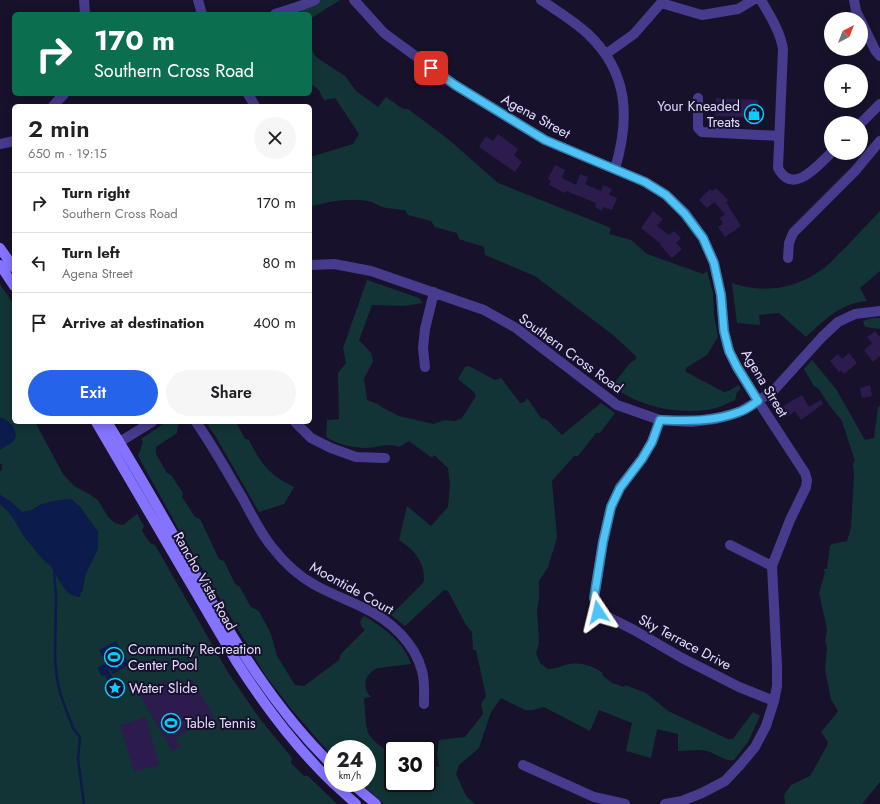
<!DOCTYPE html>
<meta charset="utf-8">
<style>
body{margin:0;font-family:Jost,sans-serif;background:#f6f6f6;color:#202124;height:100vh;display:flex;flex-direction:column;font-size:15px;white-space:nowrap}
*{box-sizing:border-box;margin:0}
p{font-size:13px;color:#757577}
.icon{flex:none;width:22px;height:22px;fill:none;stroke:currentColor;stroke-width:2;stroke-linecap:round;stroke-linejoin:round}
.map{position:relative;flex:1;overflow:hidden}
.details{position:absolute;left:12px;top:104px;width:300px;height:320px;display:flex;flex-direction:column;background:#fff;border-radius:6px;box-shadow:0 2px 10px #0003}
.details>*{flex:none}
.hud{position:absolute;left:12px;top:12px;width:300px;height:84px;border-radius:6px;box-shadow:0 2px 10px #0003;background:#0b6e4f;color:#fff;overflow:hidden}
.needle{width:26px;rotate:42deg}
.buttons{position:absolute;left:824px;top:12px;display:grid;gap:8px}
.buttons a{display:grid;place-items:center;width:44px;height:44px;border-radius:50%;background:#fff;box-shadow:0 2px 10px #0003;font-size:20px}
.speed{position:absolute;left:324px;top:740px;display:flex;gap:8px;font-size:20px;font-weight:700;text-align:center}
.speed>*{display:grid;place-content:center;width:52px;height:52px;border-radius:50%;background:#fff;box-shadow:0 2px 10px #0003;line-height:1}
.speed small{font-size:10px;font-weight:400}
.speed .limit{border:2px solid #111;border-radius:6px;background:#fff;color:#111}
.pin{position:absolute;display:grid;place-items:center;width:34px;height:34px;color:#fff;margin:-17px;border-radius:8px;box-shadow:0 2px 6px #0006}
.me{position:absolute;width:44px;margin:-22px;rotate:350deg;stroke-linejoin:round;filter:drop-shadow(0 0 3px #0008)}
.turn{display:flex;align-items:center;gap:14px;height:84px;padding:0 16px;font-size:18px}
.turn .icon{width:52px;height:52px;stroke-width:2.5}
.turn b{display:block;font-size:28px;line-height:34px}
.round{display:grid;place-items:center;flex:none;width:42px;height:42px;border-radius:21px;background:#f6f6f6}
.overview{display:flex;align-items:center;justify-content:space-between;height:68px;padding:0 16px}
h1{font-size:24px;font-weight:600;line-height:30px}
.cta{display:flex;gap:8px;margin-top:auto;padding:8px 16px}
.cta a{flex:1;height:46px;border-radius:24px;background:#2563eb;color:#fff;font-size:16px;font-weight:600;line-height:46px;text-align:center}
.cta a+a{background:#f6f6f6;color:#202124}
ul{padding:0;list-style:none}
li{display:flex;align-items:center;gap:12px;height:60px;padding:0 16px;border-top:1px solid #e0e0e0}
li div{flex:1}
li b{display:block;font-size:15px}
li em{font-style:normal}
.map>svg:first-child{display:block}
</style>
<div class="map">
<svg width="880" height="804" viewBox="0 0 880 804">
<rect width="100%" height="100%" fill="#18112c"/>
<path fill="#133436" d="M 321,0 L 340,0 L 310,19 L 310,14 L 295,14 Z
M 310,47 L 316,57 L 345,76 L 356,91 L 378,107 L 386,97 L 403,109 L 408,109 L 448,139 L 498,183 L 611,228 L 609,234 L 631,240 L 647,254 L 703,274 L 707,271 L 713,293 L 714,315 L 718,337 L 707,355 L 686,368 L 686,372 L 724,392 L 729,391 L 738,385 L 741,389 L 737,392 L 735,400 C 726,404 716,409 706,410 C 674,414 638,406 612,386 L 630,363 L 635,360 L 637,357 L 613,335 L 535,276 L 485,255 L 484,247 L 459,239 L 457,233 L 435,227 L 431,221 L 408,215 L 405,210 C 397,209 387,209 380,206 C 377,205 375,203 372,202 C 353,197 328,201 310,207 L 310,157 L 353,144 L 359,134 L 335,98 L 324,100 L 319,90 L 310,83 Z
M 880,211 L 880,271 L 860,288 L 867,301 C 841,303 824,320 806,337 L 779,313 L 759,315 L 760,325 L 737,323 L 732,283 C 764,294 797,289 824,268 C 831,263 837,255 844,249 C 856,236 868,224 880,211 Z
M 367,280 L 419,298 L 423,303 L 404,306 L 372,305 L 359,340 L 371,353 L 373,361 L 364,379 L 367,400 L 378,404 L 383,408 L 399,416 L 433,424 L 445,420 L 455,421 L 462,418 L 476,396 L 474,392 L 458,379 L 465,367 L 469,366 L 495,380 L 501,378 L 520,403 L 525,402 L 527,398 L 541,418 L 547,420 L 562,435 L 601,403 L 615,413 L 600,433 L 596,433 L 578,456 L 574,456 L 552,481 L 557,538 L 548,567 L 539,581 L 539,598 L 537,610 L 539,643 L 536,653 L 540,663 L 548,669 C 556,669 563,665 570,664 C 582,662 594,667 603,673 L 602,675 L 612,683 L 624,687 L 625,685 L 646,693 L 668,711 L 728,739 L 733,739 L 753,712 L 760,716 L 748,742 L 734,760 C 724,762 716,753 707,751 C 697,749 687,751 678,751 L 678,734 L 657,729 L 651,758 L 626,751 L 632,723 L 599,710 L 590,731 L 544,707 L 533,710 L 525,710 L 501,698 L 491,712 L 479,748 L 459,765 L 456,774 L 466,796 L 475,804 L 384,804 L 360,783 L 367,783 L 367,749 L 333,749 L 333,757 L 292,710 L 265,675 L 178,528 L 138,456 L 143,442 L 141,439 L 166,422 L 183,422 L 178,425 L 177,433 L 156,447 L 156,454 L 167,473 L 171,475 L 183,493 L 182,497 L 195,517 L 200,519 L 219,559 L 224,561 L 235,584 L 239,586 L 251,607 L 259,611 L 271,634 L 277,656 L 295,685 L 304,686 L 339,660 L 341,654 L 365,630 C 360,626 358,621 364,616 C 383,627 404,642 411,664 L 378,668 C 365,673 361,687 371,697 L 364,698 C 365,707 365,730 370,736 C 375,744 385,749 393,753 L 393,783 L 427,783 L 427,764 L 439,767 L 437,754 L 439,740 L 465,737 L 483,714 L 481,704 L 486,696 L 476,650 L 473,650 L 472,632 L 466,625 L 448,591 L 444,590 L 405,626 L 391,615 L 423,583 C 427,573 419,557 412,550 C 408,546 403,543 399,540 L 407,506 L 431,526 L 448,507 L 450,485 L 448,468 L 434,455 L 432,458 L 409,441 L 399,447 C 387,442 378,448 366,448 C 353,448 337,444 326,437 L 327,420 L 339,419 L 338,373 L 346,363 L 343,348 Z
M 0,284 L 14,305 L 14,422 L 35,422 L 63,474 L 74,486 L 89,494 L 98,500 L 108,517 L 115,523 L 123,525 L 137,514 L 144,526 L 142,531 L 150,543 L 155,545 L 229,674 L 260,719 L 292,758 L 291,763 L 304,776 L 308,776 L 337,804 L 0,804 L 0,504 L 7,510 L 17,522 L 24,536 L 41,557 L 51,566 L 55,573 L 70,594 L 82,592 L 85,576 L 90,563 L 98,532 L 80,507 L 71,500 L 42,504 L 30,511 L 22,512 L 11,502 L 0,495 L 0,471 L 2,470 L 2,464 L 0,464 L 0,450 L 15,432 C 12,424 8,420 0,418 Z
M 873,318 L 880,318 L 880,329 L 865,327 L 863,321 Z
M 812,360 L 836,389 L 865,440 L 874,438 L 878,407 L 880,406 L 880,782 L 862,804 L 785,804 L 784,795 L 791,785 L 810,776 L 827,746 L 828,742 L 821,732 L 836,714 L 838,711 L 831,699 L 825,670 L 827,647 L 825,642 L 827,629 L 819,593 L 825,572 L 823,569 L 827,569 L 830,546 L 832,544 L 847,541 L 851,528 L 854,475 L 853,464 L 855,461 L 842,421 L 830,406 L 818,388 L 814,386 L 804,369 Z
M 206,422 L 236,422 L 245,439 L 249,440 C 261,464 269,475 294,487 L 284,504 L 259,512 L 216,437 Z"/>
<path fill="#0a1b4c" d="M 0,418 C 10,420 23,434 11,443 C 8,446 3,447 0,450 Z
M 0,495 L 11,502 L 22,512 C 34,511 38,505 49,502 C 56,500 64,500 71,499 L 80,507 L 98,532 L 98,549 L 85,576 L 80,597 C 64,597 59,577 51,567 C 48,562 43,560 40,556 C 35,550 31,544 26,539 C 16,526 14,515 0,504 Z
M 116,641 L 129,664 L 113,674 L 110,669 L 108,670 L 113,678 L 108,681 L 105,675 L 102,676 L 97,668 L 106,663 L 99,650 Z"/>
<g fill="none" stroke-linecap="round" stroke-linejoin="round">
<path stroke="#0a1b4c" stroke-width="2.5" d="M 54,571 L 56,596 L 55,659 L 57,679 L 61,696 L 73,728 L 80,737 L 78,759 L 84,804"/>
</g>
<path fill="#2b1c4d" d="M 716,98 L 758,100 L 758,118 L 715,116 Z
M 498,134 L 518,149 L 514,155 L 522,162 L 515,172 L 479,147 L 486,136 L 493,141 Z
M 555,165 L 565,170 L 562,178 L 576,185 L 580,174 L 588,177 L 585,184 L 601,191 L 603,185 L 612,189 L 609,195 L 617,198 L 612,210 L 603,207 L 602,211 L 595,207 L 596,203 L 566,191 L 565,193 L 549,185 L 551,181 L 548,179 Z
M 716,188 L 728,200 L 726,202 L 741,226 L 725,237 L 718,227 L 723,224 L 720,218 L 725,214 L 714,202 L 707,208 L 699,200 L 710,189 L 712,191 Z
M 653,211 L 663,219 L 657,226 L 669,235 L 674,231 L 681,238 L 676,243 L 682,249 L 672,258 L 660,245 L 661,244 L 641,228 Z
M 875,331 L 880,337 L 880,356 L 873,362 L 864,350 L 872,343 L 867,337 Z
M 849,353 L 857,363 L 844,374 L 841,370 L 839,372 L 830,361 L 838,354 L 842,359 Z
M 870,385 L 872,396 L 862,398 L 860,388 Z
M 802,395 L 809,407 L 821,400 L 823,404 L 801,420 L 795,411 L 788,416 L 783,406 Z
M 165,680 L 172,692 L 192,680 L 214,717 L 175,738 L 180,747 L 172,751 L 135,687 L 142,682 L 147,690 Z
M 146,717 L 159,765 L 134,772 L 120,725 Z"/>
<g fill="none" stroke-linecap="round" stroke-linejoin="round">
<path stroke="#463b8c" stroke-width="10" d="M 84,0 L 85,14
M 198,0 L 202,14
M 354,0 L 384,33 L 455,85 L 545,140 L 645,182 L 666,195 L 685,213 L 703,238 L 714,263 L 721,295 L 724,331 L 729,351 L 737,367 L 758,401 L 805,473 L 807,480 L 806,487 L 790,520 L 772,566 L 777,666 L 777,686 L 774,701 L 766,726 L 755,747 L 740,765 L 725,781 L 702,793 L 682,801 L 665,804
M 541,0 C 557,11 574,21 588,34 C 629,73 630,118 615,169
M 761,0 C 770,16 780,31 783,49 L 778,168 C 793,196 817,166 831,153
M 854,0 L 856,11 L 860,19
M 661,3 L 702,15 L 738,9 L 753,0
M 275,14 L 300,6 L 315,0
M 861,21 L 875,50 L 880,56
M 606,54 L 634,34 L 661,3 L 662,0
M 248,94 L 255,106
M 698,98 L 698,128 L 702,132 L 779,136
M 53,106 L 64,94
M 861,123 L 880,104
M 0,144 L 14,141
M 788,258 L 789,243 L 793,233 L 855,171 L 880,141
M 310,265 L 334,264 L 371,271 L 484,310 L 516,328 L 617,405 L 660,420 L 691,422 L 716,419 L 739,412 L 758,401 L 775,389 L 822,337 L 838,322 L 855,314 L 880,311
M 425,367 L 423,348 L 425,329 L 434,292
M 660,420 L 652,442 L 642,459 L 620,487 L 611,507 L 603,542 L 594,598 L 598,612 L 634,630 L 682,658 L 739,687 L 774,701
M 196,422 C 213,446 227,472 242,497 C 251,514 260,532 272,547 C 283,561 298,576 315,585 C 331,594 348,600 364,608 C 390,620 415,643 422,671 C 425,681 424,693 424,704
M 295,422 L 311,438 L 331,448 L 356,457 L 385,458
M 113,446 L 152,422
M 730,545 L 772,566
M 523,765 L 594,797 L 625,804"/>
<path stroke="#8473ff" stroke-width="10" d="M 0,248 L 14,268
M 0,265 L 14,286
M 96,422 L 236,661 C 264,705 295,747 333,783
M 107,422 C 137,470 165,520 193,569 C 233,639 274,709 333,766
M 333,783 L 356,804
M 351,783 L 376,804"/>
</g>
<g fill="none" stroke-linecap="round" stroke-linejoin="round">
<g stroke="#337fa1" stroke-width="10">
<path id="route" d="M 431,68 L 455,85 L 545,140 L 645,182 L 666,195 L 685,214 L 703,238 L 714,263 L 721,295 L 724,331 L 729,351 L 737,367 L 758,401 C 752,405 746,410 739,412 C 713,422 687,421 660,420 L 652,442 L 642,459 L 620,488 L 611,507 L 603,542 L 594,598 L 598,612"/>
</g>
<use href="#route" stroke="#4fc3f7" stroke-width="7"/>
</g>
<defs>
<g id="shop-ring" transform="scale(1)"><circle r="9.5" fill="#18112c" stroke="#08cdff" stroke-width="1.5"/><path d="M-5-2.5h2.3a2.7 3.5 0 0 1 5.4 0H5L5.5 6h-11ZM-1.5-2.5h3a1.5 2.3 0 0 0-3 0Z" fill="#08cdff"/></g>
<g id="stadium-ring" transform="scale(1)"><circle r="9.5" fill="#18112c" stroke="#08cdff" stroke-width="1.5"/><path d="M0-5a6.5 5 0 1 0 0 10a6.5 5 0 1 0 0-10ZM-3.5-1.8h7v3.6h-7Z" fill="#08cdff"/></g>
<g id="sight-ring" transform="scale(1)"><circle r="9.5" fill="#18112c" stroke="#08cdff" stroke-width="1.5"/><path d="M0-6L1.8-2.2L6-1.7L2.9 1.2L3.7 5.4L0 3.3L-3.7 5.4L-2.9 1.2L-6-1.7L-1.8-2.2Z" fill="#08cdff"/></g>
</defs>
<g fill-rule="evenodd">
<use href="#shop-ring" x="754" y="114"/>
<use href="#stadium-ring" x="114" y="657"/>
<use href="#sight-ring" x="115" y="688"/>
<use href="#stadium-ring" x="171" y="723"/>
</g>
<g text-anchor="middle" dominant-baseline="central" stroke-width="4" stroke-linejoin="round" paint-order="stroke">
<g font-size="14" fill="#e3dcff" stroke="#18112c" text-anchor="start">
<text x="740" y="106" text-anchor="end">Your Kneaded<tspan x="740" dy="16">Treats</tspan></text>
<text x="128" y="649">Community Recreation<tspan x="128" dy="16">Center Pool</tspan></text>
<text x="129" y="688">Water Slide</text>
<text x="185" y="723">Table Tennis</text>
</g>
<g font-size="14" fill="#e3dcff" stroke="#18112c">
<text transform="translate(536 116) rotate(29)">Agena Street</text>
<text transform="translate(571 353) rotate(36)">Southern Cross Road</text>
<text transform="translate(765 383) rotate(59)">Agena Street</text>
<text transform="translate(205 581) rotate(60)">Rancho Vista Road</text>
<text transform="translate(352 588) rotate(29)">Moontide Court</text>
<text transform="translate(685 642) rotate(28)">Sky Terrace Drive</text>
</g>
</g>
</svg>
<div class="buttons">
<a><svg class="needle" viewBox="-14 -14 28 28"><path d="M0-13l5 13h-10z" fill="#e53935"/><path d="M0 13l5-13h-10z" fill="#757577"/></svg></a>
<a>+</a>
<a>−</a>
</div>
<div class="speed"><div>24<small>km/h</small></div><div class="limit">30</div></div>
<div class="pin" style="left:431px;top:68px;background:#d93025"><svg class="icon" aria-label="arrive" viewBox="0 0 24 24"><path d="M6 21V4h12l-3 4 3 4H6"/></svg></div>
<svg class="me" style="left:598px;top:612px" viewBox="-20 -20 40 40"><path d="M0-17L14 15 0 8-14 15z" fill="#4fc3f7" stroke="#fff" stroke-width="4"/></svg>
<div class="hud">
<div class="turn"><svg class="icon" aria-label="right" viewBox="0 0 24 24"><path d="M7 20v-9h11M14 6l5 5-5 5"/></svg><div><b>170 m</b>Southern Cross Road</div></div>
</div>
<section class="details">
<div class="overview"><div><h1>2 min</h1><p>650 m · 19:15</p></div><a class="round"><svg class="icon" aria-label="close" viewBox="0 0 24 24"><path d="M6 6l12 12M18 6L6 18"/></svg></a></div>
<ul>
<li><svg class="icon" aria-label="right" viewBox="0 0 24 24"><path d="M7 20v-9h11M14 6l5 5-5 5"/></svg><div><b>Turn right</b><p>Southern Cross Road</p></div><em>170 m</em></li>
<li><svg class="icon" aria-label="left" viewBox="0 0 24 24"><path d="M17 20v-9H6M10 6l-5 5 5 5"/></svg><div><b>Turn left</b><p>Agena Street</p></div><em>80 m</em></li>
<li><svg class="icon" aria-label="arrive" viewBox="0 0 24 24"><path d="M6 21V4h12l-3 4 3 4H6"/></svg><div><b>Arrive at destination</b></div><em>400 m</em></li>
</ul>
<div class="cta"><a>Exit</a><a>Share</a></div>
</section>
</div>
